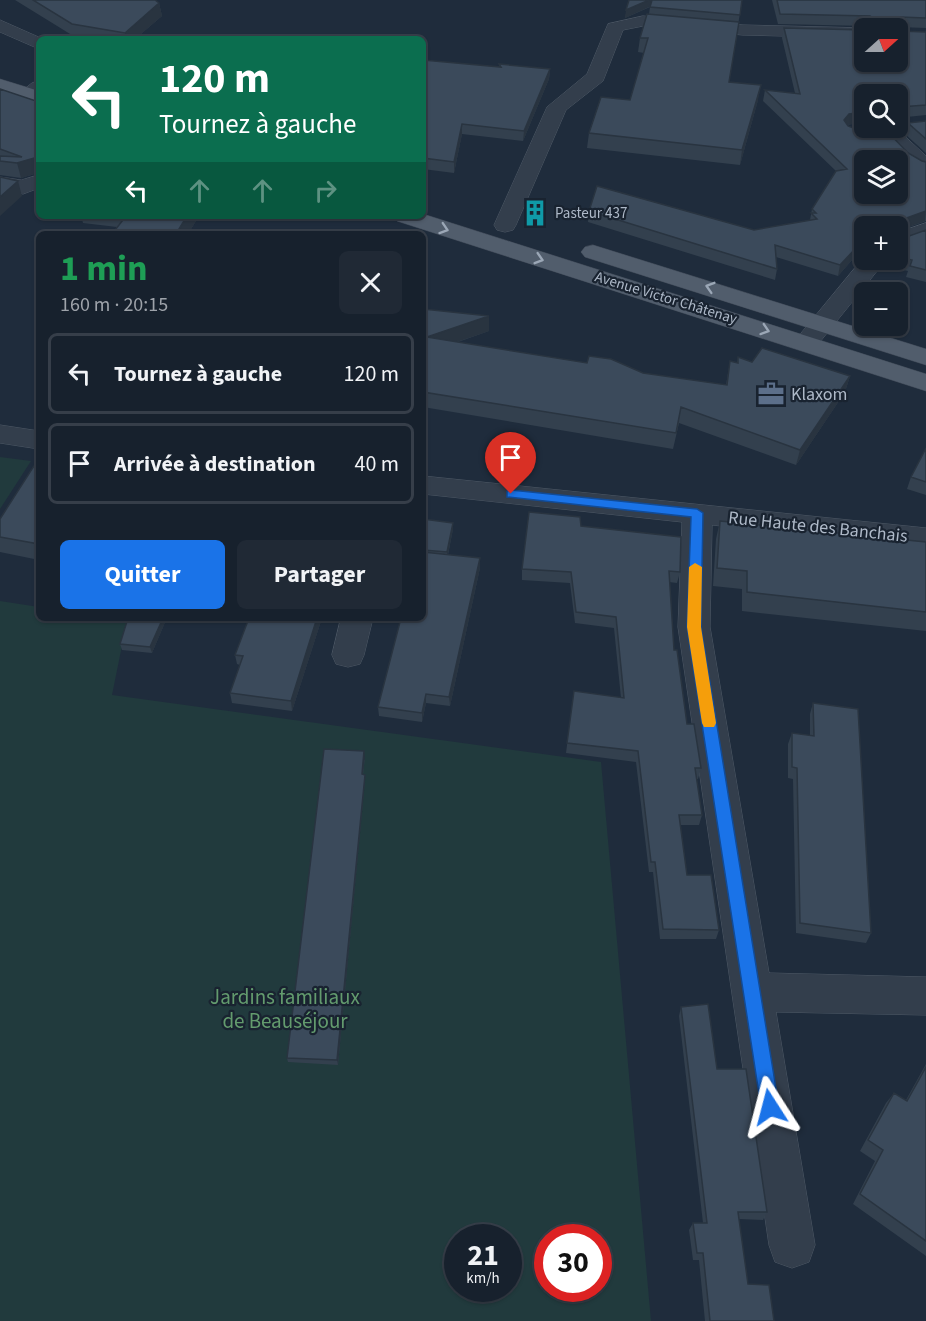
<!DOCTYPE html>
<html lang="fr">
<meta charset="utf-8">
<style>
body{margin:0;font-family:"Source Sans 3",sans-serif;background:#202935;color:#f1f3f6;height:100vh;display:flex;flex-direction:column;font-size:22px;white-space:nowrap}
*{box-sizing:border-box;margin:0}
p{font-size:20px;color:#9ea3aa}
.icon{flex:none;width:33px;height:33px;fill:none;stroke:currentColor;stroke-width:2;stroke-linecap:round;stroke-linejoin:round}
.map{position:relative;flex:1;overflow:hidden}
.details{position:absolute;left:36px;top:231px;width:390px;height:390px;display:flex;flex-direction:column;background:#17212d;border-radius:9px;box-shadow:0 2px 4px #0004,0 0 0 2px #363e49}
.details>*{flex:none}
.hud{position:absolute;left:36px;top:36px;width:390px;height:183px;border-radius:9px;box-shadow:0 2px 4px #0004,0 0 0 2px #363e49;background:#0b6e4f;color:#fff;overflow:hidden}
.needle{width:39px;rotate:69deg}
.tools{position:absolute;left:854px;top:18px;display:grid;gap:12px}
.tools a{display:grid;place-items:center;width:54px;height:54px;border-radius:9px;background:#17212d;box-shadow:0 2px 4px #0004,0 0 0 2px #363e49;font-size:30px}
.speed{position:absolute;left:444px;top:1224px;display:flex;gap:12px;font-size:30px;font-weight:700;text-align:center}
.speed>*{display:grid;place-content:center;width:78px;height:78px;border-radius:50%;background:#17212d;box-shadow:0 2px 4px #0004,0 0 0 2px #363e49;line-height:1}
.speed small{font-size:15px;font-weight:400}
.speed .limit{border:9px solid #d22;background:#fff;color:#111}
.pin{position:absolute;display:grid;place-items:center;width:51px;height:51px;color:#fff;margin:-62px -26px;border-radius:50% 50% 50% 0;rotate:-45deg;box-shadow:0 0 6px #0007}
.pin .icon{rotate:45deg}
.me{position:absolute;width:66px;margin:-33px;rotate:351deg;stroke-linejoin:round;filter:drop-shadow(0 0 4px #0008)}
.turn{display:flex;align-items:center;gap:21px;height:126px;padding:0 24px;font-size:27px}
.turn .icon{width:78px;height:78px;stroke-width:2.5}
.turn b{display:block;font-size:42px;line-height:51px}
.lanes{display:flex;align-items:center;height:57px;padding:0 24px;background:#0003;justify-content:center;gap:30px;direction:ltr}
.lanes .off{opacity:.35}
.round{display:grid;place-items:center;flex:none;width:63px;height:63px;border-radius:9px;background:#202935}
.summary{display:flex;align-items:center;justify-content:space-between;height:102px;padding:0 24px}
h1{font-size:36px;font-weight:700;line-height:45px;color:#1e9e55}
.button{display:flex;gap:12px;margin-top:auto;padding:12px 24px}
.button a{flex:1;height:69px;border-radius:9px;background:#1a73e8;color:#fff;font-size:24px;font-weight:700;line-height:69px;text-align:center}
.button a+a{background:#202935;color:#f1f3f6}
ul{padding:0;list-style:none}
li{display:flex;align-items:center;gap:18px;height:81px;margin:0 12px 9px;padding:0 12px;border:3px solid #363e49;border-radius:9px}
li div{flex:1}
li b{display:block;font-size:22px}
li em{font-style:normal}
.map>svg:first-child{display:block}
</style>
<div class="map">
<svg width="926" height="1321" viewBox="0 0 926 1321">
<rect width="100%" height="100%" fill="#1f2c3c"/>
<path fill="#213a3d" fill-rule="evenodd" d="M 0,457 L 31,461 L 0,509 Z
M 0,601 L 39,607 L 39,618 L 109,618 L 127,621 L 112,695 L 601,762 L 651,1321 L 0,1321 ZM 458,1238 L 508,1238 L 508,1288 L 458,1288 ZM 548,1238 L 598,1238 L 598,1288 L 548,1288 Z"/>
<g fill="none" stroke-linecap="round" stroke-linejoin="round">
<g stroke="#4e5966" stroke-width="1">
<path id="minor" d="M 643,16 L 743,25 L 868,28 L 864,28 L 864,38 L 743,35 L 643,26 L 623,30 L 603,81 L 566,110 L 516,225 L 513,230 L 505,232 L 497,230 L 494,225 L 547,107 L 587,74 L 608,24 Z
M 0,20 L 43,39 L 39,39 L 39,49 L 0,32 Z
M 39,81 L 39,95 L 28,100 L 21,98 L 18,94 L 32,83 Z
M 875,128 L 896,128 L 926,156 L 926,172 C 906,167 886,145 875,128 Z
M 39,175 L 39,188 L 23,194 L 0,189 L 0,177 L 21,180 Z
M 926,223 L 926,238 L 897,248 L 897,233 Z
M 864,257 L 864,260 L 886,260 L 815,348 L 806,351 L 797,348 L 793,343 L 797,338 Z
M 0,425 L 39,431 L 39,449 L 0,443 Z
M 423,476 L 926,528 L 926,548 L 712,525 L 710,627 L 769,973 L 926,977 L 926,1015 L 776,1012 L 815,1245 L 809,1262 L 792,1268 L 775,1262 L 769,1245 L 678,627 L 682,522 L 423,494 Z
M 341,618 L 373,618 L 364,655 L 360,664 L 348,667 L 336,664 L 332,655 Z"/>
</g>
<g stroke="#3d4755" stroke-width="1">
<path id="major" d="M 0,79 L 39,91 L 39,103 L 0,91 Z
M 423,214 L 926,374 L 926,391 L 397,221 L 394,216 Z
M 593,245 L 926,349 L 926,365 L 585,257 L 581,252 L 585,247 Z"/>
</g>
<use href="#minor" fill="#333e4c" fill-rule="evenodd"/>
<use href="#major" fill="#515d6c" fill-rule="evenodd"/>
</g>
<path fill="#33404e" d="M 15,0 L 155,0 L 159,3 L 162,16 L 135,39 L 86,39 L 75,37 Z
M 629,0 L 742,0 L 729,82 L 758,100 L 740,165 L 587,148 L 589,133 L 630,100 L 644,53 L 638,52 L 640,38 L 649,14 L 650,7 L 625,18 Z
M 772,0 L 926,0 L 926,28 L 899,27 L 900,31 L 926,32 L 926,115 L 897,118 L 897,94 L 864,94 L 864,122 L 847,125 L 908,153 L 922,161 L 926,162 L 926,221 L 898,231 L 898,237 L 901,239 L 926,230 L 926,282 L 906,277 L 908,271 L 884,266 L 886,260 L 897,260 L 897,226 L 864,226 L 864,255 L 858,261 L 852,260 L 838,276 L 776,257 L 777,269 L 775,280 L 588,222 L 589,211 L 754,230 L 810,220 L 812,209 L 836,171 L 763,101 L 765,90 L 795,93 L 782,38 L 784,28 L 864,62 L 867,26 L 778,24 Z
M 423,60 L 499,67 L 499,64 L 550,69 L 549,79 L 523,141 L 462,134 L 454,173 L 423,169 Z
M 0,89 L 39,102 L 39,177 L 38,173 L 21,178 L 0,175 Z
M 926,121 L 926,153 L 905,134 L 908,123 Z
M 81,216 L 199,216 L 188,234 L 112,234 L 117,227 L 83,223 Z
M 423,309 L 489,331 L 458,342 L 643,373 L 726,385 L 730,361 L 737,363 L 738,357 L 752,362 L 850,376 L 845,392 L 796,465 L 679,423 L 673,449 L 423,407 Z
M 926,448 L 926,495 L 907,489 L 911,477 Z
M 39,458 L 39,560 L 0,552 L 0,519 Z
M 423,519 L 453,529 L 448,555 L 480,558 L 480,568 L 450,706 L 426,703 L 422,722 L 379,716 L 378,707 L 423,618 Z
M 720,521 L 926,542 L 926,631 L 742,611 L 742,589 L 713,586 L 716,539 Z
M 581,526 L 680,572 L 677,583 L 669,582 L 674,650 L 687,724 L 701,768 L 698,779 L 696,779 L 702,815 L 699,825 L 680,825 L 687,875 L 719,930 L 716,939 L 660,939 L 653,872 L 649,872 L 636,762 L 566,753 L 574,691 L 621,698 L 614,628 L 575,623 L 570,583 L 522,580 L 522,569 Z
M 128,618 L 165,618 L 166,620 L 152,653 L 122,650 L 120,644 Z
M 249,618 L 322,618 L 292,711 L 232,703 L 230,693 L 240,665 L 237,664 L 235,655 Z
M 813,703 L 871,933 L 866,943 L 796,933 L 793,779 L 788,778 L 788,744 L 792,733 L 810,736 L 810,714 Z
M 365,757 L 363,775 L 365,780 L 338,1065 L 288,1062 L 287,1058 Z
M 681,1007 L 717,1069 L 767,1212 L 763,1220 L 739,1219 L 748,1284 L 774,1321 L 705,1321 L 699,1260 L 693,1260 L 689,1230 L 693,1223 L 703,1223 L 679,1016 Z
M 926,1064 L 926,1256 L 853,1204 L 875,1161 L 860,1151 L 886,1103 L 894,1093 L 906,1100 Z"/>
<path fill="#293440" d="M 649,0 L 652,0 L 651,6 L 625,18 L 626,10 Z
M 159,3 L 162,16 L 135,39 L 126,39 L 125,33 Z
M 550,69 L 549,79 L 523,141 L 524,131 Z
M 761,85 L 758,100 L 740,165 L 742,150 Z
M 864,112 L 864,122 L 847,125 L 844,120 L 849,114 Z
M 462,124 L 462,134 L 454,173 L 454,162 Z
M 34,158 L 38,173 L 21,178 L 17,163 Z
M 18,181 L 22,196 L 0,216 L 0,197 Z
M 926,211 L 925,221 L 897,231 L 898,221 Z
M 187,216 L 199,216 L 188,234 L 176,234 Z
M 864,247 L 864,255 L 858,261 L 861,250 Z
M 855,249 L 852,260 L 838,276 L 840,265 Z
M 489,316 L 489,331 L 427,352 L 427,337 Z
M 850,376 L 845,392 L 796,465 L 800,450 Z
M 453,523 L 453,529 L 447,558 L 447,552 Z
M 480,558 L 480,568 L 450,706 L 449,697 Z
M 163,618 L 165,618 L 166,620 L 152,653 L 150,647 Z
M 317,618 L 322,618 L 292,711 L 291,701 Z
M 426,694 L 426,703 L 422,722 L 422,713 Z
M 364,751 L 365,757 L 362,780 L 362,774 Z
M 365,775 L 365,780 L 338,1065 L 337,1060 Z"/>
<path fill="#3b4a5b" stroke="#293440" stroke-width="1.5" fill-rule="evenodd" d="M 33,0 L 155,0 L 159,3 L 125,33 L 72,24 Z
M 629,0 L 649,0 L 626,10 Z
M 652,0 L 742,0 L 740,15 L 650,7 Z
M 777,0 L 926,0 L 926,18 L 900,17 L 897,19 L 900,31 L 926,32 L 926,105 L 900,107 L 897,115 L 897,94 L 864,94 L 864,112 L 849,114 L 844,120 L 848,126 L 856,129 L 884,128 L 908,153 L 922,161 L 926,162 L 926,211 L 898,221 L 898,237 L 901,239 L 926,230 L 926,270 L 910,266 L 912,260 L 897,257 L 897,226 L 864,226 L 864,247 L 861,250 L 855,249 L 840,265 L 775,245 L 777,269 L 589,211 L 597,186 L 754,230 L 817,219 L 811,213 L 816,213 L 812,209 L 836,171 L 847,169 L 765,90 L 800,94 L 784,28 L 864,30 L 864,62 L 897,62 L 897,28 L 867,28 L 869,20 L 873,18 L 870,16 L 780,14 ZM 864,160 L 897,160 L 897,194 L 864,194 Z
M 647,14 L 739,22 L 729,82 L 761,85 L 742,150 L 589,133 L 601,97 L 630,100 L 648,38 L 640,38 Z
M 423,60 L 501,67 L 499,64 L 550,69 L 524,131 L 462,124 L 454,162 L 423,158 Z
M 0,89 L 39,102 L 39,170 L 37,170 L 37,160 L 34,158 L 17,163 L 0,161 L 0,156 L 22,157 L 0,149 Z
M 926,121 L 926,139 L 908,123 Z
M 0,177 L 18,181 L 0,197 Z
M 126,216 L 187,216 L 176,234 L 112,234 Z
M 423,309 L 489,316 L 427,337 L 587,363 L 589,356 L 611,359 L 643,373 L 727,385 L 730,361 L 738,363 L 738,357 L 752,362 L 762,348 L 850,376 L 800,450 L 681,407 L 676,433 L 423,392 Z
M 926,448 L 926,482 L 911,477 Z
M 39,458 L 39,544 L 0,537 L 0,519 Z
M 529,512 L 580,517 L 581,526 L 681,537 L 680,572 L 669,571 L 674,650 L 677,650 L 687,724 L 694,724 L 701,768 L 695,768 L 702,815 L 679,815 L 687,875 L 711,875 L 719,930 L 663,929 L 655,862 L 651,862 L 638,751 L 567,743 L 574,691 L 624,698 L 616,617 L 576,612 L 571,572 L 522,569 Z
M 423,519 L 453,523 L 447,552 L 423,550 Z
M 720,521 L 926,542 L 926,612 L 747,592 L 747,571 L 717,568 Z
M 423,552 L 480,558 L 449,697 L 426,694 L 422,713 L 378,707 L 401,618 L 423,618 Z
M 128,618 L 163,618 L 150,647 L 120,644 Z
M 249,618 L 317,618 L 291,701 L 230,693 L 243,656 L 235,655 Z
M 813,703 L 858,709 L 871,933 L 800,923 L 797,768 L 792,767 L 792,733 L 814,736 Z
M 324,749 L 364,751 L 362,774 L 365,775 L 337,1060 L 287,1058 Z
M 708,1004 L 717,1069 L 746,1069 L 767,1212 L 738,1212 L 748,1284 L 769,1285 L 774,1321 L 710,1321 L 703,1253 L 697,1253 L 693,1223 L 707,1223 L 681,1007 Z
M 926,1067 L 926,1241 L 860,1194 L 883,1150 L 868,1140 L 894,1093 L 907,1101 Z"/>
<defs><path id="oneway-chevron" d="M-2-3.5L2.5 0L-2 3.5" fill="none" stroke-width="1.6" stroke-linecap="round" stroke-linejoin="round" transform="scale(1.5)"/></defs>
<g stroke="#9ba7b6">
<use href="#oneway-chevron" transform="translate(444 229) rotate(18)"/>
<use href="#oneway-chevron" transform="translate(539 259) rotate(17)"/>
<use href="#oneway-chevron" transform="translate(710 287) rotate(-163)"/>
<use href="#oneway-chevron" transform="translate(765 330) rotate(18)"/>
</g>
<path fill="#1a73e8" stroke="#114b97" stroke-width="1.5" d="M 511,490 L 697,509 L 703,513 L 701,627 L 779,1107 L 776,1114 L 770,1116 L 764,1114 L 761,1107 L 687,627 L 691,517 L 507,497 L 507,491 Z"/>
<path fill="#f59e0b" d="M 695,563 L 702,567 L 701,627 L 716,723 L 714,727 L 704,727 L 702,723 L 687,627 L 689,567 Z"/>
<defs>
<g id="building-bare" transform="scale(2.07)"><path d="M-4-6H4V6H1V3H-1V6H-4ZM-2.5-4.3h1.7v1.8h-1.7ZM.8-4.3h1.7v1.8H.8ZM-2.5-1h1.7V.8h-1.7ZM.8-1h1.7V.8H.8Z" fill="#0f9aa8" stroke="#192330" stroke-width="2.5" paint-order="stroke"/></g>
<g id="office-bare" transform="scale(2.07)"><path d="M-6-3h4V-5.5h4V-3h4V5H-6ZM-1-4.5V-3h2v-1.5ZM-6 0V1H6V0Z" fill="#5c6f8a" stroke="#192330" stroke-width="2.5" paint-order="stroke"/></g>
</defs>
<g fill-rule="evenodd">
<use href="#building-bare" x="535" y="213"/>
<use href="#office-bare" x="771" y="394"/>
</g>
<g text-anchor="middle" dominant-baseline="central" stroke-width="4.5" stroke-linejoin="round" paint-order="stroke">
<g font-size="15" fill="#aeb9c8" stroke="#192330" text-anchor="start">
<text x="555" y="213">Pasteur 437</text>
</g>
<g font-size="15" fill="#aeb9c8" stroke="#192330">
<text transform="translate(666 298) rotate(17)">Avenue Victor Châtenay</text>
</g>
<g font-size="18" fill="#aeb9c8" stroke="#192330" text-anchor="start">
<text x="791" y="394">Klaxom</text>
</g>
<g font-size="18" fill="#aeb9c8" stroke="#192330">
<text transform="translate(818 527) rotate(6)">Rue Haute des Banchais</text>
</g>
<g font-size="21" fill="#639b6e" stroke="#192330">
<text x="285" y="997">Jardins familiaux<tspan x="285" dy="24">de Beauséjour</tspan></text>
</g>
</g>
</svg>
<div class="tools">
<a><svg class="needle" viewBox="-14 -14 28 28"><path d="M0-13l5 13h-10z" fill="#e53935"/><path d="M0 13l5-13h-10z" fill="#9ea3aa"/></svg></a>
<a><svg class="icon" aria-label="search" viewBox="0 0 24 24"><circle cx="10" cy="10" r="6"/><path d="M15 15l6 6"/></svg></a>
<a><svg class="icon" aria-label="layers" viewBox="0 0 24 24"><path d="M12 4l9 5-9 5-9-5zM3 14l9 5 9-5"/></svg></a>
<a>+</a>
<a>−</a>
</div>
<div class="speed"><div>21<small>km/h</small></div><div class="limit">30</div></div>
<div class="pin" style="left:511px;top:494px;background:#d93025"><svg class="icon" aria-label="arrive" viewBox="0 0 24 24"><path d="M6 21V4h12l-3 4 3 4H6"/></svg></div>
<svg class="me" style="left:770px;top:1107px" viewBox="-20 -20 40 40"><path d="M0-17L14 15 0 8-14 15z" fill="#1a73e8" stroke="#fff" stroke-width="4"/></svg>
<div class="hud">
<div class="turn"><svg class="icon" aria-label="left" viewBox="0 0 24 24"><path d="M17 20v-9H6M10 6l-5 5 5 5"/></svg><div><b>120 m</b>Tournez à gauche</div></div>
<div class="lanes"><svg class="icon" aria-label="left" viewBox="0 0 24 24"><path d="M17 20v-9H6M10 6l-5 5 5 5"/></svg><svg class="icon off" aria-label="ahead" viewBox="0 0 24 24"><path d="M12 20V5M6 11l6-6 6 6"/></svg><svg class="icon off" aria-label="ahead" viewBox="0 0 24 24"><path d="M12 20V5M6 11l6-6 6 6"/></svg><svg class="icon off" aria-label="right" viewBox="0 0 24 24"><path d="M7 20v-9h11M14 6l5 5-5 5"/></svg></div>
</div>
<section class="details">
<div class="summary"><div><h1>1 min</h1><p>160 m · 20:15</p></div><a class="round"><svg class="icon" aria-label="close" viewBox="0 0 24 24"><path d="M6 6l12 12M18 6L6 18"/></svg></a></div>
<ul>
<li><svg class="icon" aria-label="left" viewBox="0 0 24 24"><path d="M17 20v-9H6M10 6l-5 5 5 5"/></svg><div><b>Tournez à gauche</b></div><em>120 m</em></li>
<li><svg class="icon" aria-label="arrive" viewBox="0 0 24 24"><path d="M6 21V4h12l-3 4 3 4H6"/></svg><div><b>Arrivée à destination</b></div><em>40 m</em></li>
</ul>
<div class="button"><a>Quitter</a><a>Partager</a></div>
</section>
</div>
